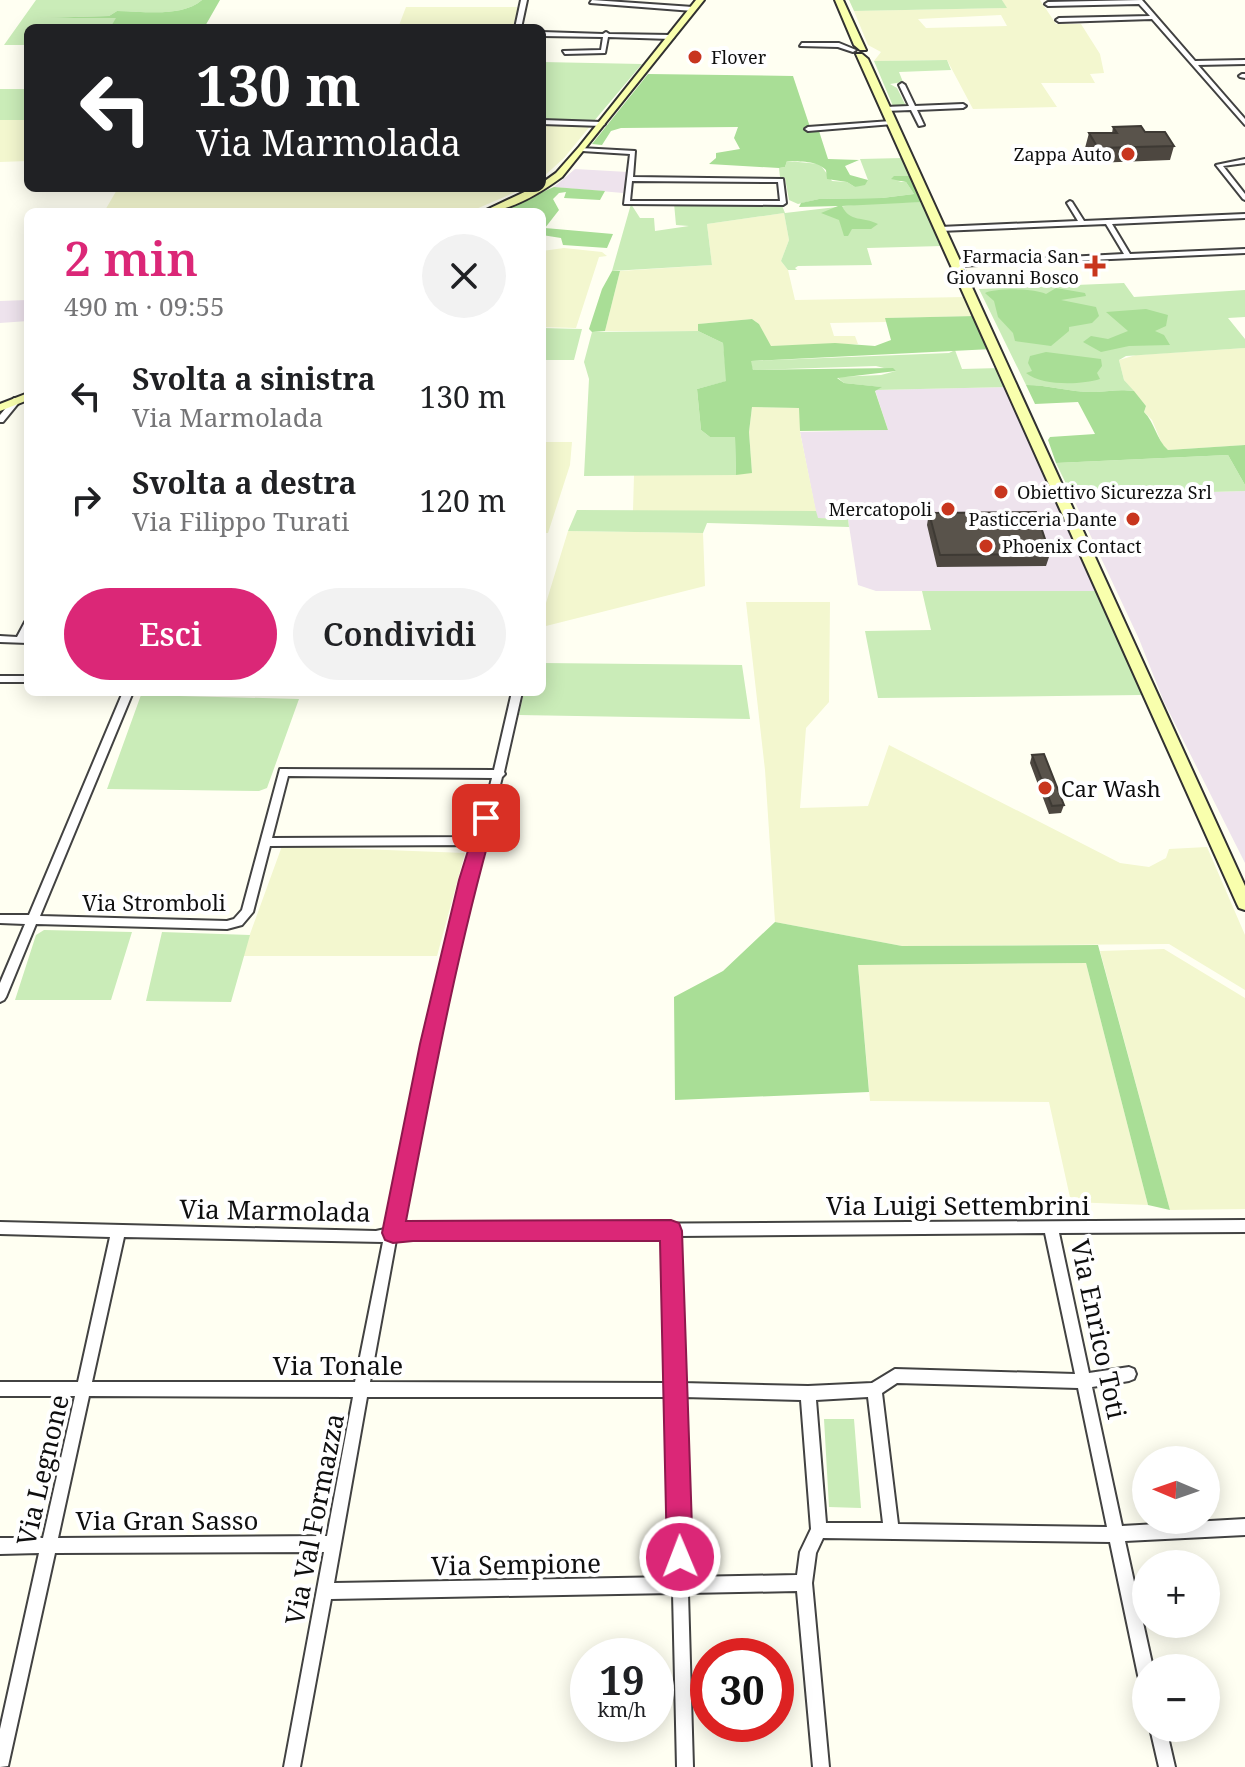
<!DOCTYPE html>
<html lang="it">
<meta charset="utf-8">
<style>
body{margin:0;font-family:"Noto Serif",serif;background:#f2f2f2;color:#202124;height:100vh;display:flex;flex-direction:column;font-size:30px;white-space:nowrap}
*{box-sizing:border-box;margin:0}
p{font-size:26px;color:#757577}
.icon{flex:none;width:44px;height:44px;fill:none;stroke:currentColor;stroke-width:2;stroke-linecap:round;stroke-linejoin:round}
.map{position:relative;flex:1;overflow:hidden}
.side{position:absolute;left:24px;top:208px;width:522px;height:488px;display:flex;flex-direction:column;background:#fff;border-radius:12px;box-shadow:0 4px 20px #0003}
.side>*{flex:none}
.banner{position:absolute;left:24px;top:24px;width:522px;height:168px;border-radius:12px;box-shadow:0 4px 20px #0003;background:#202124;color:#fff;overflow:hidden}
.needle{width:52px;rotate:272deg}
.buttons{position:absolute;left:1132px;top:1446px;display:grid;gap:16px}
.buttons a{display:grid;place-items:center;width:88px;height:88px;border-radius:50%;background:#fff;box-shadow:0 4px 20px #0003;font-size:40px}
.speed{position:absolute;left:570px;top:1638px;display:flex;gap:16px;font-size:40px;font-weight:700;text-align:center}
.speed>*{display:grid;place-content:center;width:104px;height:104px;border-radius:50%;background:#fff;box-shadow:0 4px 20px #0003;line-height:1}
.speed small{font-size:20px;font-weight:400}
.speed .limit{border:12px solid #d22;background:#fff;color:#111}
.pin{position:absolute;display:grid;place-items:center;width:68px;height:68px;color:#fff;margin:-34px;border-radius:16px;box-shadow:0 4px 12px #0006}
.me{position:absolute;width:88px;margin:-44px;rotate:359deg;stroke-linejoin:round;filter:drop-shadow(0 0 6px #0008)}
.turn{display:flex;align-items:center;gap:28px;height:168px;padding:0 40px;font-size:36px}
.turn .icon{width:104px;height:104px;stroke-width:2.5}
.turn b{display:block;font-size:56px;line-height:68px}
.round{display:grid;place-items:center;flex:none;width:84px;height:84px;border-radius:42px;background:#f2f2f2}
.head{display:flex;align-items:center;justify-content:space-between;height:136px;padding:0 40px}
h1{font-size:48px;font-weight:600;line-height:60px;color:#db2777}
.button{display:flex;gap:16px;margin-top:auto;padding:16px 40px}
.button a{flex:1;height:92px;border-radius:48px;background:#db2777;color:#fff;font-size:32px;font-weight:600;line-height:92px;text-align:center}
.button a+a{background:#f2f2f2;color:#202124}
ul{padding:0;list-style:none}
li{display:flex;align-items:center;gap:24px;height:104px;padding:0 40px}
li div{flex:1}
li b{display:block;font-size:30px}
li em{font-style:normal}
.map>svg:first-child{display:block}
</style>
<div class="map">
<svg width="1245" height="1767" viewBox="0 0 1245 1767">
<rect width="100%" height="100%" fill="#fffff2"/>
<path fill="#eee3ed" d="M 575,169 L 628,172 L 623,193 L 554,187 Z
M 28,300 L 28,321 L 0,323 L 0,301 Z
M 1009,387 L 1098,591 L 876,591 L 858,585 L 848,519 L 817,518 L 800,432 L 888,430 L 875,390 Z
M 1245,491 L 1245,863 L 1164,702 L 1139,639 L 1072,496 Z"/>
<path fill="#f3f7cf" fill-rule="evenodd" d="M 1002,0 L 1040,0 L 1056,24 L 1081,24 L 1100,54 L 1104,73 L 1090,74 L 1095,83 L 1041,83 L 1057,107 L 973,109 L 947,60 L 874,61 L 881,52 L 868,45 L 854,11 L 1006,8 ZM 1001,15 L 1007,26 L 926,28 L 918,19 Z
M 406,7 L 517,7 L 518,8 L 513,28 L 398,28 Z
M 0,120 L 28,120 L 28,161 L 0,162 Z
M 542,123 L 591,125 L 564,158 L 542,178 Z
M 118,188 L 525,188 L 469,212 L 104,212 Z
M 784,213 L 789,240 L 781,261 L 788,270 L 795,300 L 966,297 L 975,316 L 886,318 L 886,322 L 830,323 L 834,336 L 855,336 L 858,344 L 770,346 L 759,324 L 752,319 L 699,324 L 698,331 L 605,331 L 620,271 L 712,265 L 707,224 Z
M 564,248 L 602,252 L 607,256 L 599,257 L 576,328 L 542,327 L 542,251 Z
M 1245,348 L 1245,445 L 1168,450 L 1162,444 L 1152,420 L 1144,412 L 1146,406 L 1124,380 L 1119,360 L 1136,355 Z
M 752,407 L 800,408 L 800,432 L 816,511 L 633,511 L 634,475 L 752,473 L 749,432 Z
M 542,442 L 572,442 L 570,465 L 548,533 L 542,533 Z
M 568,531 L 703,533 L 705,586 L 542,627 L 542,616 Z
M 746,602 L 830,602 L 829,702 L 806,728 L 800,808 L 868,806 L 889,745 L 1120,863 L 1149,867 L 1166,858 L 1169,849 L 1207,847 L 1245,935 L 1245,990 L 1169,944 L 902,946 L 775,922 L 765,770 Z
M 282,846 L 465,853 L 437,956 L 242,956 Z
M 1164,949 L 1245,998 L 1245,1209 L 1170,1210 L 1100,951 Z
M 1086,963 L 1148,1205 L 1071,1202 L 1049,1102 L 870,1101 L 858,965 Z"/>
<path fill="#caecb8" d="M 36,0 L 202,0 C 181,18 143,11 117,11 L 109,16 L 40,18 L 117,18 L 110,28 L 28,28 L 28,45 L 4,45 Z
M 849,0 L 1002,0 L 1007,8 L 854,11 Z
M 947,60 L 951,70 L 899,72 L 903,82 L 890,84 L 897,88 L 906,106 L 893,106 L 874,61 Z
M 542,62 L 642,64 L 594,121 L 542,119 Z
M 0,89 L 28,89 L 28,120 L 0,120 Z
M 903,158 L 912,178 L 898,182 L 906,182 L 914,194 L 882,198 L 819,199 L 798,204 L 789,200 L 785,178 L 780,177 L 779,168 L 785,167 L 787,161 L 820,164 L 832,181 L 847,182 L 855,187 L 868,180 L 860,159 Z
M 923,202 L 942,246 L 867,248 L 872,265 L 798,266 L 795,268 L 797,270 L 788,270 L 781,261 L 789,240 L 784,213 L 707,224 L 712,265 L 612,271 L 631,204 L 640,218 L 654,218 L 655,231 L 689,226 L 676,225 L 674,203 L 781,203 L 785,213 L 871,203 Z
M 1124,283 L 1134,297 L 1245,290 L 1245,317 L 1228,318 L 1245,339 L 1245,348 L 1126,356 L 1119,360 L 1124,380 L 1134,391 C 1119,389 1110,391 1096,392 C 1073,393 1049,385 1026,385 L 979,289 Z
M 542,328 L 582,329 L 574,360 L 542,360 Z
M 698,331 L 723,343 L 727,381 L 697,389 L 701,430 L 710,437 L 735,437 L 736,475 L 584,476 L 589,379 L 584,362 L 592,332 Z
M 955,350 L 962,369 L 1000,368 L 1009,387 L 875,390 L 881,387 L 844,383 L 837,377 L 881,375 L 896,371 L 876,366 L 753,370 L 750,361 L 949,353 Z
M 1228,455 L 1245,485 L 1245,491 L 1072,496 L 1056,463 Z
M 577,510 L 816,511 L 818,518 L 848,519 L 849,527 L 707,523 L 703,533 L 568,531 Z
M 922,591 L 1098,591 L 1142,695 L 878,698 L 865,631 L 931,630 Z
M 542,663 L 742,665 L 750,719 L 519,715 L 524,692 L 542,692 Z
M 141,695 L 299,699 L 267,788 L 259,791 L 107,789 Z
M 44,930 L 132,932 L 111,1000 L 15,1000 L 36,935 Z
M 162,932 L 250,935 L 231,1002 L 146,1001 Z
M 824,1419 L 854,1419 L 861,1508 L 829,1507 Z"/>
<path fill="#a9de96" d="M 202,0 L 220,0 L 204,28 L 110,28 L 116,18 L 39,18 L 109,16 L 117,11 C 143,11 181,18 202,0 Z
M 648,74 L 793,76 L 811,130 L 819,131 L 828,159 L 859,160 L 845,166 L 850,175 L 868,180 L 865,185 L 855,187 L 847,182 L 827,179 L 826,170 C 816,160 801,162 787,161 L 785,167 L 779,168 L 709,164 L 716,158 L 716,153 L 740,149 L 734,138 L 738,127 L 621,128 L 611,131 L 602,145 L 592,144 Z
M 894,176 L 911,176 L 923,202 L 842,206 C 850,223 863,216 878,224 L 871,229 L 852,229 L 848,236 L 844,236 L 839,220 L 821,213 L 838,206 L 799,207 L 801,203 L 819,199 L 882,198 L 914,194 L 906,182 L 891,179 Z
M 554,187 L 605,191 L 600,200 L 564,198 L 566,192 L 559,193 L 553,199 L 559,210 L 545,228 L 613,234 L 607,248 L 563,245 L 561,238 L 542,235 L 542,212 L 496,212 Z
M 612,271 L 620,271 L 605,331 L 592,332 L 589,329 L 602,289 Z
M 1056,288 L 1085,293 L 1086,296 L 1061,300 L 1096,307 L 1099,316 L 1092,323 L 1069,327 L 1069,331 L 1051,346 L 1015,341 L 1013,333 L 998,317 L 994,301 L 985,293 C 996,288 1036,288 1046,294 Z
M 1146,309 L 1168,315 L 1166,326 L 1155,331 L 1164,335 L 1170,345 L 1129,346 L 1101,352 L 1083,342 L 1091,336 L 1108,339 L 1128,331 L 1106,312 Z
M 975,316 L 992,349 L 751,361 L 753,370 L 893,368 L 896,371 L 837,378 L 844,383 L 882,387 L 875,391 L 888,430 L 800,431 L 799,408 L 752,407 L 749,432 L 752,473 L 736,475 L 735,437 L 710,437 L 701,430 L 697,389 L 726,381 L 723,343 L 698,331 L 698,324 L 752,319 L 759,324 L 771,346 L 835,343 L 875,346 L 891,340 L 885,318 Z
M 1046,352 L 1101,359 L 1102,366 L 1097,373 L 1100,379 C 1081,385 1042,386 1026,373 L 1032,371 L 1028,363 L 1030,356 Z
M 1026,385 C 1049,385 1073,393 1096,392 C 1110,391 1119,389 1134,391 L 1146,406 L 1144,412 C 1155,423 1156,439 1168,450 L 1245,445 L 1245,485 L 1228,455 L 1056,463 L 1048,440 L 1050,437 L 1095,434 L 1078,402 L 1035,404 Z
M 775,922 L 902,946 L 1098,945 L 1170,1210 L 1148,1205 L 1086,963 L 858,965 L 869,1092 L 675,1100 L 674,997 L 723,971 Z"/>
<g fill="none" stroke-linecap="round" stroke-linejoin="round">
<g stroke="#424242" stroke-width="4">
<path id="street" d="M 521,0 L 527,0 L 521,28 L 515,28 Z
M 592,0 L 693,7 L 696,9 L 693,11 L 590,3 Z
M 1142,0 L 1195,61 L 1245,60 L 1245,64 L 1198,65 L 1245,119 L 1245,125 L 1152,19 L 1059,22 L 1056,20 L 1059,18 L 1150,16 L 1139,4 L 1048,6 L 1045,4 L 1048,2 Z
M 542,32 L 603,34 L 606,32 L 609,34 L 671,35 L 674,37 L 671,39 L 608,37 L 605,53 L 565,54 L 563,51 L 601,50 L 603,37 L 542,36 Z
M 802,43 L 839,43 L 856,50 L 853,52 L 838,47 L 800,46 Z
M 1242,74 L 1245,74 L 1245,78 L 1240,77 L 1239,76 Z
M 902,83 L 905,85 L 915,106 L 963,104 L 966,106 L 963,108 L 917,110 L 924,125 L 919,126 L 911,110 L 885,111 L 882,109 L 885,107 L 909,106 L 899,85 Z
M 542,120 L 602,122 L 605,124 L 602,126 L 542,124 Z
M 891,121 L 893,122 L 893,124 L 808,131 L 805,129 L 808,127 Z
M 580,148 L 635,151 L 633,177 L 783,179 L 786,203 L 783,205 L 624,204 L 630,154 L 582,151 L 580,150 ZM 632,181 L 778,182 L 780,201 L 630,201 Z
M 1245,159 L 1245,163 L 1223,166 L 1245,194 L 1245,200 L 1243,199 L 1216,165 Z
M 1070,201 L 1072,202 L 1084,221 L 1245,214 L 1245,218 L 1112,224 L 1130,254 L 1245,249 L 1245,253 L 956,266 L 953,264 L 954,263 L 1124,254 L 1106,224 L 940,231 L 937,229 L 940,227 L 1078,221 L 1067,203 Z
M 14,398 L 21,400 L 3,422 L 0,422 L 0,415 Z
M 28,621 L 28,643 L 0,642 L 0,636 L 17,637 L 25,622 Z
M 0,676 L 28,676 L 28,682 L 0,682 Z
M 123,692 L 133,692 L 40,916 L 227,921 L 234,919 L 242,910 L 280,769 L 494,770 L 512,692 L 522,692 L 504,772 L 505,774 L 502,777 L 446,999 L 399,1227 L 413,1225 L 1245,1220 L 1245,1232 L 1059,1233 L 1089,1373 L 1129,1367 L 1134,1369 L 1136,1374 L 1134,1379 L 1129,1381 L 1092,1387 L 1122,1526 L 1245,1519 L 1245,1535 L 1125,1541 L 1153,1668 L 1146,1668 L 1146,1683 L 1140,1681 L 1138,1675 L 1110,1542 L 823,1538 L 816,1553 L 812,1583 L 829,1767 L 813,1767 L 797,1591 L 688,1593 L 693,1767 L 677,1767 L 673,1593 L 331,1599 L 300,1767 L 284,1767 L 324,1552 L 55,1553 L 8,1766 L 0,1767 L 0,1729 L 39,1553 L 0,1554 L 0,1538 L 43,1538 L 75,1396 L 0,1396 L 0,1382 L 78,1382 L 110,1237 L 0,1234 L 0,1222 L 376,1231 L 385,1229 L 424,1043 L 474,845 L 270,846 L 253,912 L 242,925 L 227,929 L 36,924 L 6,997 L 4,1000 L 0,1002 L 0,983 L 25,924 L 0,923 L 0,915 L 29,915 ZM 288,776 L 492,778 L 477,837 L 272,838 ZM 1045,1233 L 1075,1374 L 895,1369 L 872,1383 L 808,1386 L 682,1383 L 678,1236 ZM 664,1236 L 668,1383 L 370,1382 L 396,1240 L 413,1237 ZM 124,1237 L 383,1242 L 355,1382 L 92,1382 ZM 897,1383 L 1078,1388 L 1107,1527 L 898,1524 L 882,1393 ZM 89,1396 L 353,1397 L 327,1536 L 58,1538 ZM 367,1397 L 668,1397 L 672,1577 L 334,1583 ZM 683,1397 L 801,1400 L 811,1529 L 800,1552 L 797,1575 L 688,1577 ZM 868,1397 L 883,1523 L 826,1523 L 816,1400 Z
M 1150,1728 L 1166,1728 L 1175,1767 L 1159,1767 Z"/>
</g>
<g stroke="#313131" stroke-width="4">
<path id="secondary" d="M 696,0 L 704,0 L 562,177 C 540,193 510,212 482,212 L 533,188 L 542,188 L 542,183 L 556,173 L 579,147 Z
M 835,0 L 843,0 L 866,50 L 860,50 L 854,45 Z
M 856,54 L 862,54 L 868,59 L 1245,886 L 1245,910 L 1239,908 L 1237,904 Z
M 28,393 L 28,400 L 0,411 L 0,404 Z"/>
</g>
<use href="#street" fill="#fff" fill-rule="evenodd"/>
<use href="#secondary" fill="#f9ffad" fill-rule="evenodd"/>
</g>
<path fill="#4d4740" d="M 1113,127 L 1145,132 L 1174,146 L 1170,160 L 1094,163 L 1085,148 L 1089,133 L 1112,133 Z
M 929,513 L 1050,554 L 1046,566 L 937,567 L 927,525 Z
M 1032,755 L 1064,805 L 1061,813 L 1049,814 L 1030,763 Z"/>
<path fill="#59534b" stroke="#3e3a34" stroke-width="2" d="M 1141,126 L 1145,132 L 1165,132 L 1174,146 L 1098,148 L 1089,133 L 1117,133 L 1113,127 Z
M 1036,512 L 1050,554 L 940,555 L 929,513 Z
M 1044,754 L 1064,805 L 1052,806 L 1032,755 Z"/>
<path fill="#db2777" stroke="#8e194d" stroke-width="2" d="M 486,812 L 495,818 C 457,951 432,1086 406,1221 L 671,1220 L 679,1223 L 682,1231 L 693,1557 L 689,1566 L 680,1570 L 671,1566 L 667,1557 L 660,1241 L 413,1241 L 393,1243 L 385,1240 L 382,1233 L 420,1044 L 459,880 L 478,818 Z"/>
<g fill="#c8361e" stroke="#fff" stroke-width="3">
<circle cx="695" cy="57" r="8"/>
<circle cx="1128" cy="154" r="8"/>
<path d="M1091 254h8v8h8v8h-8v8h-8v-8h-8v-8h8z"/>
<circle cx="1001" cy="492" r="8"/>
<circle cx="948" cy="509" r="8"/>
<circle cx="1133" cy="519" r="8"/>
<circle cx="986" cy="546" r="8"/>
<circle cx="1045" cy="788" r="8"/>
</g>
<g text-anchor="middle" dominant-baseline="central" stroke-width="8" stroke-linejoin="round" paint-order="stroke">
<g font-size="18" fill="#0f0f0f" stroke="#fff" text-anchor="end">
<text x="711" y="57" text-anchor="start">Flover</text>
<text x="1112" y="154">Zappa Auto</text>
<text x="1079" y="256">Farmacia San<tspan x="1079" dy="21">Giovanni Bosco</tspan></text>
<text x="1017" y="492" text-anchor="start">Obiettivo Sicurezza Srl</text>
<text x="932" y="509">Mercatopoli</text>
<text x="1117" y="519">Pasticceria Dante</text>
<text x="1002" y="546" text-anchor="start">Phoenix Contact</text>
</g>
<g font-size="22" fill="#0f0f0f" stroke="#fff" text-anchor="start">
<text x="1061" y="788">Car Wash</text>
</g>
<g font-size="22" fill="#0f0f0f" stroke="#fff">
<text x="154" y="902">Via Stromboli</text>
</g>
<g font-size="26" fill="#0f0f0f" stroke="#fff">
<text x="958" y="1205">Via Luigi Settembrini</text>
<text transform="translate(275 1210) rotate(1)">Via Marmolada</text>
<text transform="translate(1099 1329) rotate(78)">Via Enrico Toti</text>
<text x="338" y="1365">Via Tonale</text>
<text transform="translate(42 1470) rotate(-77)">Via Legnone</text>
<text transform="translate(314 1519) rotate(-79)">Via Val Formazza</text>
<text x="167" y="1520">Via Gran Sasso</text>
<text transform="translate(516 1564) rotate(-1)">Via Sempione</text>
</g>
</g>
</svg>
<div class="buttons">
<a><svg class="needle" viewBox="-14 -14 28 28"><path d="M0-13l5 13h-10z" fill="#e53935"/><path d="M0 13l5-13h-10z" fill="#757577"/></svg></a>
<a>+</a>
<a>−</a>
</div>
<div class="speed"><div>19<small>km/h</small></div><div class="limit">30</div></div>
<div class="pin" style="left:486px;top:818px;background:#d93025"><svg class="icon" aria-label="arrive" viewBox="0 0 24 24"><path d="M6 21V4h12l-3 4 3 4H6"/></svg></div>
<svg class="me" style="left:680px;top:1557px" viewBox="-20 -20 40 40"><circle r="17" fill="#db2777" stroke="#fff" stroke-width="3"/><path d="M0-11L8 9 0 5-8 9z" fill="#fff"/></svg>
<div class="banner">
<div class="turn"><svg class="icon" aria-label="left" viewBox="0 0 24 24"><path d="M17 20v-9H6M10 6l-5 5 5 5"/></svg><div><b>130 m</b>Via Marmolada</div></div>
</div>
<section class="side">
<div class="head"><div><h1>2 min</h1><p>490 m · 09:55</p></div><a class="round"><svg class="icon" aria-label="close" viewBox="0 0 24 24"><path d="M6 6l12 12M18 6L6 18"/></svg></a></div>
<ul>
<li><svg class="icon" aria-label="left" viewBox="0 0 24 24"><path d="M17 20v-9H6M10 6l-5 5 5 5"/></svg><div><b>Svolta a sinistra</b><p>Via Marmolada</p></div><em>130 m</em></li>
<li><svg class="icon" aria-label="right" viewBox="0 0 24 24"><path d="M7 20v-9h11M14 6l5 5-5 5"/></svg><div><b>Svolta a destra</b><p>Via Filippo Turati</p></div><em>120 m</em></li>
</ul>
<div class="button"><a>Esci</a><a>Condividi</a></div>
</section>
</div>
